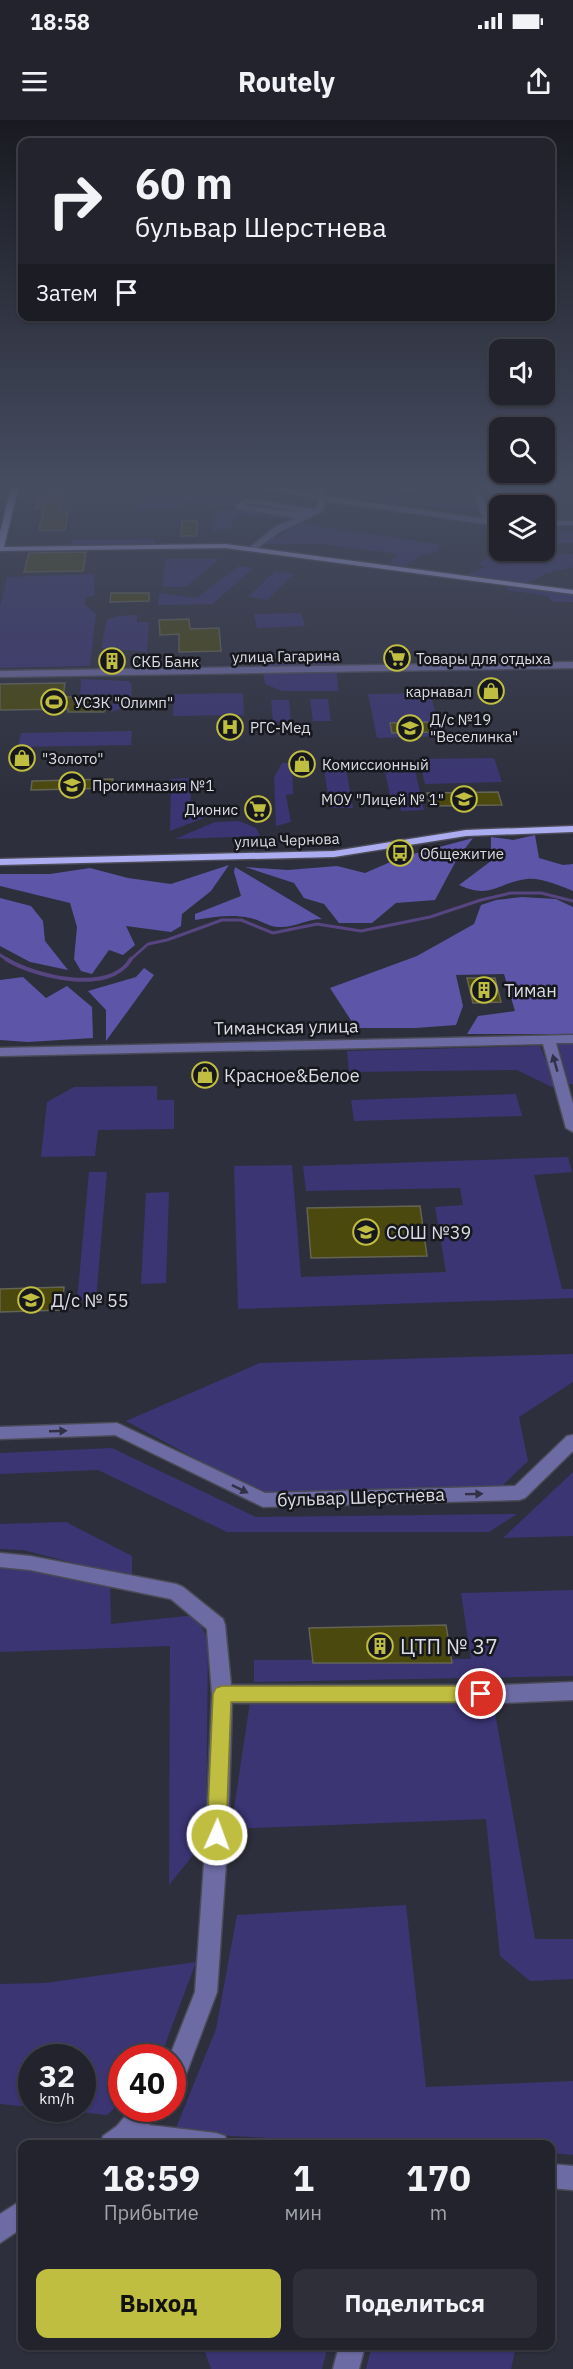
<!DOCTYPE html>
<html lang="ru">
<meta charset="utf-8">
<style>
body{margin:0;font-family:"IBM Plex Sans",sans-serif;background:#2e2f39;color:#f1f3f6;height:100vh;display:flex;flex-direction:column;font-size:22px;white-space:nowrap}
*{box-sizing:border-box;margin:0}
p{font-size:20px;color:#a2a4aa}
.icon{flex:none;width:33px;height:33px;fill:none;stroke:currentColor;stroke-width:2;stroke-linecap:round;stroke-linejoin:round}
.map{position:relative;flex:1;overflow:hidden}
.panel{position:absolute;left:18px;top:2020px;width:537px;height:210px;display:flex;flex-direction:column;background:#22232d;border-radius:12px;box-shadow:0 2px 4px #0004,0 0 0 2px #3f4049}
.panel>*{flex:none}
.hud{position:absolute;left:18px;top:18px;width:537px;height:183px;border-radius:12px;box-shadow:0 2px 4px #0004,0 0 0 2px #3f4049;background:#22232d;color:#f1f3f6;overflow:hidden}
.buttons{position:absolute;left:489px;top:219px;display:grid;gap:12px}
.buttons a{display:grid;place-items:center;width:66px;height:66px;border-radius:12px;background:#22232d;box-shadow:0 2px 4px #0004,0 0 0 2px #3f4049;font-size:30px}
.speed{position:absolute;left:18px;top:1924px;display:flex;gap:12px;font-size:30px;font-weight:700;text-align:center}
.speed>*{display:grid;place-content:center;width:78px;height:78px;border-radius:50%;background:#22232d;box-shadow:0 2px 4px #0004,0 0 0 2px #3f4049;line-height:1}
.speed small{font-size:15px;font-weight:400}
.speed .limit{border:9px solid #d22;background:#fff;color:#111}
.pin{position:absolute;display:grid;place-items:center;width:51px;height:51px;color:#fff;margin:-26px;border:3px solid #fff;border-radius:50%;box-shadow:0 2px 6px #0007}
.me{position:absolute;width:66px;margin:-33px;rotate:2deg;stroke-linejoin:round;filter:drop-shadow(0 0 4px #0008)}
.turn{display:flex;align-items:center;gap:21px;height:126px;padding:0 18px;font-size:27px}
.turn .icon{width:78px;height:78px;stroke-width:2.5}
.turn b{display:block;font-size:42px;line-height:51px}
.then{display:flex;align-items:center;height:57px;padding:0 18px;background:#0003;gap:12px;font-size:22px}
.eta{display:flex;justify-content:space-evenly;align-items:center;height:102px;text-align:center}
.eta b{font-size:36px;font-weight:700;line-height:42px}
.button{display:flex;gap:12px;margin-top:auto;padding:12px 18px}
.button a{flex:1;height:69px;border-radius:12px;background:#c0be41;color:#111;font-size:24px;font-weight:700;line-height:69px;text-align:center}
.button a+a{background:#2e2f39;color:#f1f3f6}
.status{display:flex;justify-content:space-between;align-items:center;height:42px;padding:0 30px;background:#22232d;direction:ltr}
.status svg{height:16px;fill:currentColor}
header{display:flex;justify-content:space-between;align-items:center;height:78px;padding:0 18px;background:#22232d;font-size:27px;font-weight:700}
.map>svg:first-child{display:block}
</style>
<div class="status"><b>18:58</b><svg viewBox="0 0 49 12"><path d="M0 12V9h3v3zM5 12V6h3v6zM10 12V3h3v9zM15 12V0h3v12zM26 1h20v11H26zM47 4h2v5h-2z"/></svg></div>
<header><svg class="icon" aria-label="menu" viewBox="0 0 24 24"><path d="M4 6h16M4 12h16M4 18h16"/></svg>Routely<svg class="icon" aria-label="share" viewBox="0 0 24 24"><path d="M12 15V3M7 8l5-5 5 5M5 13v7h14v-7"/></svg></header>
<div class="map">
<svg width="573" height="2249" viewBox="0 0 573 2249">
<rect width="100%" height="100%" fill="#2e2f3c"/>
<path fill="#3b3574" d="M 128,364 L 212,364 L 247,375 L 228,387 L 185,382 L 181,389 L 138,390 Z
M 326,364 L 407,364 L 433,372 L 399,373 L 399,384 L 329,373 Z
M 475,382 L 478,390 L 452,390 L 412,383 Z
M 232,388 L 294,397 L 289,400 L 238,395 L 229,405 L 242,407 L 212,411 L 212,394 L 218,390 Z
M 301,403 L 442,425 L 437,432 L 419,436 L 407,446 L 389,444 L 398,434 L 322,424 L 264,424 Z
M 545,411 L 573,411 L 573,423 L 545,423 Z
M 155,419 L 155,425 L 71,426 L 72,420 Z
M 497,433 L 513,435 L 573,434 L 573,447 L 547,453 L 527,463 L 466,455 L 485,447 L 479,443 Z
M 166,439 L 219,439 L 186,467 L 162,467 Z
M 238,446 L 254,448 L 212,484 L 158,485 L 159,473 L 197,478 Z
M 275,451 L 294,454 L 267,480 L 248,477 Z
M 94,454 L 95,475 L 85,478 L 85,485 L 96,494 L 90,546 L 0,548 L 0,486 L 7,457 Z
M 510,465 L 573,473 L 573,482 L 553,482 L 548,476 L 506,470 Z
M 301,493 L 305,506 L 257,508 L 254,494 Z
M 137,495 L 137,502 L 149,502 L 147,532 L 101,528 L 107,500 L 117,496 Z
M 329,541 L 330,546 L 264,547 L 264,542 Z
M 337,552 L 338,571 L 282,571 L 265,564 L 263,553 Z
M 81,559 L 129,561 L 132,565 L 131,586 L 111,592 L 114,574 L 80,575 Z
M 243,573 L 244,595 L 173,596 L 174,574 Z
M 430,573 L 442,616 L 377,618 L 368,574 Z
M 310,579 L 328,579 L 331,601 L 313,601 Z
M 271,580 L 289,580 L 291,601 L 273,602 Z
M 132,611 L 131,625 L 18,627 L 21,613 Z
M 494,638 L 502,662 L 425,664 L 419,639 Z
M 413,642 L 424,690 L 401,691 L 398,675 L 390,675 L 383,643 Z
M 282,643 L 292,643 L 293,674 L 286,675 L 291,702 L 276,706 L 274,657 Z
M 323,643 L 345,643 L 353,688 L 330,688 Z
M 191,658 L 190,696 L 209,696 L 170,711 L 171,659 Z
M 239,701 L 256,708 L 260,716 L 175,719 L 215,702 Z
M 558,924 L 573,924 L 573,964 L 569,964 Z
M 540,926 L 558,970 L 517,950 L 349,952 L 347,931 Z
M 157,966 L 157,980 L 174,980 L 174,1009 L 98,1010 L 95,1036 L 41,1037 L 47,982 L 74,967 Z
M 516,974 L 522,996 L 354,1001 L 351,980 Z
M 568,1037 L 572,1052 L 534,1055 L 562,1169 L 573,1169 L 573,1178 L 238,1189 L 234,1046 L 292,1045 L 301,1157 L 446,1152 L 435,1087 L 463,1085 L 460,1068 L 306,1071 L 303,1046 Z
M 89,1052 L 107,1052 L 96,1180 L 77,1181 Z
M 169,1072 L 166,1163 L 141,1164 L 146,1073 Z
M 573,1234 L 573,1262 L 519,1297 L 528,1341 L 501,1367 L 263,1375 L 126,1301 L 260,1243 Z
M 112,1328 L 256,1397 L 517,1394 L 489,1412 L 227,1412 L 98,1350 L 0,1354 L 0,1333 Z
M 573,1352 L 573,1416 L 503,1418 Z
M 66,1402 L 132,1436 L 132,1458 L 23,1430 L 0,1429 L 0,1404 Z
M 0,1444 L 110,1464 L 111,1504 L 196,1495 L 208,1520 L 206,1719 L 169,1765 L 170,1526 L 0,1532 Z
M 573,1470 L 573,1556 L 254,1562 L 254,1540 L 471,1539 L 461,1473 Z
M 493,1581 L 535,1819 L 573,1819 L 573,1859 L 530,1861 L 500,1836 L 486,1699 L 231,1709 L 250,1582 Z
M 406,1785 L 426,1967 L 573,1961 L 573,2035 L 551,2033 L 550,2025 L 399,2025 L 174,2013 L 216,1909 L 237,1795 Z
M 196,1842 L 160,1938 L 122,1938 L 121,1982 L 107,1995 L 52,1989 L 82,1989 L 82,1938 L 32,1938 L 31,1987 L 0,1984 L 0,1864 L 45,1863 Z
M 203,2226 L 328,2226 L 322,2249 L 211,2249 Z
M 372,2226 L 516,2226 L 511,2249 L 366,2249 Z"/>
<path fill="#5c55a8" d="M 535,715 L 539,738 L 563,745 L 573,744 L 573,771 C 562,766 539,757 527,759 C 499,762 491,780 459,765 L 491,741 L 491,717 L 513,720 Z
M 473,718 L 457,739 L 435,780 L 396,783 L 372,803 L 339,803 L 324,784 L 304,778 L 294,763 L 245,747 L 288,750 L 337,746 L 365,753 L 402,737 Z
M 229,745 L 211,771 L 182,794 L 181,806 L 171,812 L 126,806 L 135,825 L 123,835 L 109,830 L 92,854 L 81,851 L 74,839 L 77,807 L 70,783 L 0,766 L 0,754 L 50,754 L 90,748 L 128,758 L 171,764 Z
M 235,747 L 322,799 C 307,799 296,807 281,807 C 270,808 261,800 250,798 C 231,794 214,797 195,800 L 195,794 L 241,776 L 234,752 Z
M 522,777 L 556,779 L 573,787 L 573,914 L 467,914 L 478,896 L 515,891 L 504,854 L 456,855 L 463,886 L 456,905 L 416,908 L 356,908 L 330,868 L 417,836 L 474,804 L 481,785 L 496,780 Z
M 0,778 L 31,786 L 43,801 L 45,821 L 68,850 L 30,842 L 0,826 Z
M 144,848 L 154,855 L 106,921 L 106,890 L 88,871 L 136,857 Z
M 23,857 L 46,878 L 67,866 L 92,887 L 93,918 L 28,922 L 0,920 L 0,860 Z"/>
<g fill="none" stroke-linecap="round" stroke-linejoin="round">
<path stroke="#564581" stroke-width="3" d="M 0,835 L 8,840
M 130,840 L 148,824 L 167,820 L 222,800 L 241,800 L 273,813 L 317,804 L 361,811 L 430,797 L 481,780 L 511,773 L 541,773 L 573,781"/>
<path stroke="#564581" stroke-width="4" d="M 6,839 C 35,857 110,875 131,839"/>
</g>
<path fill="#4b490d" stroke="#646454" stroke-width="1.5" d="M 49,364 L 66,364 L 60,392 L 68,392 L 65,410 L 39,410 L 44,388 L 36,388 L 38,378 L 46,378 Z
M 182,401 L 197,401 L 197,416 L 181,416 Z
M 86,432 L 83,451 L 24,452 L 29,433 Z
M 111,473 L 149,473 L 149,481 L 110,482 Z
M 189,499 L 190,509 L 219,508 L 221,531 L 179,532 L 179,514 L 160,515 L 159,500 Z
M 65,563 L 63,577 L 108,577 L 107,587 L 104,592 L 68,592 L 68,589 L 0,590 L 0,564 Z
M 428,602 L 431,612 L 392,613 L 390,603 Z
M 113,659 L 113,668 L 31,670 L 32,661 Z
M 498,672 L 502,685 L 430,686 L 427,673 Z
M 467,858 L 495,858 L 501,882 L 473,883 Z
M 420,1086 L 427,1136 L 311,1138 L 307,1088 Z
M 64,1167 L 62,1190 L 0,1192 L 0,1169 Z
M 446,1505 L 452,1543 L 313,1543 L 309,1508 Z"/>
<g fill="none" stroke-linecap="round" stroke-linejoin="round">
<g stroke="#4a4b57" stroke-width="3">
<path id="minor" d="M 246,364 L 262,364 L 318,375 L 316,364 L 323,364 L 325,376 L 484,399 L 469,364 L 476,364 L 492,401 L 500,402 L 500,406 L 325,381 L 323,391 L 281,411 L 252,432 L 249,428 L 275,407 L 296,398 L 238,389 L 235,385 L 247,379 L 313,389 L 317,388 L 318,379 ZM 248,383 L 306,393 L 245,386 Z
M 544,401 L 573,401 L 573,405 L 544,405 Z
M 573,542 L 573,548 L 0,557 L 0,551 Z
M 573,915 L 573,923 L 556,923 L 573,984 L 573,1012 L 566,1008 L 543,924 L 0,936 L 0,928 Z
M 117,1303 L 265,1373 L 515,1366 L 567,1316 L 573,1315 L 573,1331 L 525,1378 L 519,1380 L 263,1387 L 115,1315 L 0,1319 L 0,1307 Z
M 0,1433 L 30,1436 L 176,1464 L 183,1467 L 223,1499 L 225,1505 L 231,1565 L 501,1565 L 573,1562 L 573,1580 L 501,1583 L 232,1583 L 228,1715 L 217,1872 L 185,1957 L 180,1963 L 172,1967 L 172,1938 L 169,1938 L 195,1872 L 206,1715 L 212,1574 L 207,1509 L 171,1479 L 30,1450 L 0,1447 Z
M 131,1989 L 158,1989 L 149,2005 L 216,2013 L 225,2016 L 228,2025 L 100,2025 L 103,2016 L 117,2006 Z
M 550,2044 L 573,2046 L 573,2070 L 550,2068 Z
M 22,2080 L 22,2108 L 0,2123 L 0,2094 Z
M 339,2226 L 365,2226 L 359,2249 L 333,2249 Z"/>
</g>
<g stroke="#4a4b57" stroke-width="3">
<path id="major" d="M 12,364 L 19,364 L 4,427 L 225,424 L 573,470 L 573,474 L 225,428 L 0,431 L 0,412 Z
M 573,706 L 573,712 L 466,716 L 334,737 L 0,745 L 0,739 L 334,731 L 466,710 Z"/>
</g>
<use href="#minor" fill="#6d6ba3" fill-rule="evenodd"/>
<use href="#major" fill="#acacf0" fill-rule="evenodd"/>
</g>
<defs><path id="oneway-solid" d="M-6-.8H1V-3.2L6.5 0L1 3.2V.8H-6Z" transform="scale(1.5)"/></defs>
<g fill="#313046">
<use href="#oneway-solid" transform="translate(555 943) rotate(-106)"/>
<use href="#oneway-solid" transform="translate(58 1311) rotate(-2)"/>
<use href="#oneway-solid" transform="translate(240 1369) rotate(26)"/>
<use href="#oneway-solid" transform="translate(474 1374) rotate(-1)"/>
</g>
<linearGradient id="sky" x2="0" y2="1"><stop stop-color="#191a21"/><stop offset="0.54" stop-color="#464d61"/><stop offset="1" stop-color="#464d61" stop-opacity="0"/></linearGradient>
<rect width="573" height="679" fill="url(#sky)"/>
<path fill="#c0be41" stroke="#7d7c2a" stroke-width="1.5" d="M 222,1566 L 481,1566 L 488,1569 L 490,1574 L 488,1580 L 481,1582 L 231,1582 L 226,1715 L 223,1721 L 217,1724 L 210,1721 L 207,1715 L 213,1574 L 216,1568 Z"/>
<defs>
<g id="supermarket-ring" transform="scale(1.35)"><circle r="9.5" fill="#17171e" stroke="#c0be41" stroke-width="1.5"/><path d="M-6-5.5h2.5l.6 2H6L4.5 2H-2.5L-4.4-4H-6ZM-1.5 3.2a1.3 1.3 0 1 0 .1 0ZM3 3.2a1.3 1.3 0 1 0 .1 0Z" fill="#c0be41"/></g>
<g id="building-ring" transform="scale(1.35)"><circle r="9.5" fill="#17171e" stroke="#c0be41" stroke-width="1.5"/><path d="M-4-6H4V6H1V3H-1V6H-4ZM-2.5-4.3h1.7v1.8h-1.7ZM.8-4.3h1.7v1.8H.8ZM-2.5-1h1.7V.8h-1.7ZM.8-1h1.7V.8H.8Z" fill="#c0be41"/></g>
<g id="shop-ring" transform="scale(1.35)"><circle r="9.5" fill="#17171e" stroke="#c0be41" stroke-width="1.5"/><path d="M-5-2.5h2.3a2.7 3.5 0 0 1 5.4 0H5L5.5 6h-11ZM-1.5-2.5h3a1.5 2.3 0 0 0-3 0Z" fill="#c0be41"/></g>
<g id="stadium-ring" transform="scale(1.35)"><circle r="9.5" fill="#17171e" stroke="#c0be41" stroke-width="1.5"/><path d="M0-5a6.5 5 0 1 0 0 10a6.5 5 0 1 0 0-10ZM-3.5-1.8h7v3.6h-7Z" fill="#c0be41"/></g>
<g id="hospital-ring" transform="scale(1.35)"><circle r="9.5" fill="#17171e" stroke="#c0be41" stroke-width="1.5"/><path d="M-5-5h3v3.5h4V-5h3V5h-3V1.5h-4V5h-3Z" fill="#c0be41"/></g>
<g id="school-ring" transform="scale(1.35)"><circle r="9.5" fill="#17171e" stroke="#c0be41" stroke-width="1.5"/><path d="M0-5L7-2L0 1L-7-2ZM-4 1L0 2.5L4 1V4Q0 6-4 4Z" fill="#c0be41"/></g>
<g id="bus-ring" transform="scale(1.35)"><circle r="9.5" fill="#17171e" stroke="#c0be41" stroke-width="1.5"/><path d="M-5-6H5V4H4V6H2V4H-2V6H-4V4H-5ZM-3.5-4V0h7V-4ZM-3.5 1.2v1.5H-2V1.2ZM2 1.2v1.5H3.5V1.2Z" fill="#c0be41"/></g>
</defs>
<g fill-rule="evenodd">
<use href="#supermarket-ring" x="397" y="538"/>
<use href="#building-ring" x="112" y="541"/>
<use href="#shop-ring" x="491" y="571"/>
<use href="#stadium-ring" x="54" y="582"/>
<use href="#hospital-ring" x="230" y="607"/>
<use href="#school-ring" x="410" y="608"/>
<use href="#shop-ring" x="22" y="638"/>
<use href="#shop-ring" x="302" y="644"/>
<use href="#school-ring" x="72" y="665"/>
<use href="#school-ring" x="464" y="679"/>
<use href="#supermarket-ring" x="258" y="689"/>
<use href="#bus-ring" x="400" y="733"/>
<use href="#building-ring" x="484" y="870"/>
<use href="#shop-ring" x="205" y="955"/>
<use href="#school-ring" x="366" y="1112"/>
<use href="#school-ring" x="31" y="1180"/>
<use href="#building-ring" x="380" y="1526"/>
</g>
<g text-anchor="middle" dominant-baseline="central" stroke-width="5" stroke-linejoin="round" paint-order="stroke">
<g font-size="15" fill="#dcdce5" stroke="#17171e">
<text transform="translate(286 536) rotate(-1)">улица Гагарина</text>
<text transform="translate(287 720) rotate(-2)">улица Чернова</text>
</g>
<g font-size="15" fill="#dcdce5" stroke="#17171e" text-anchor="start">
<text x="416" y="538">Товары для отдыха</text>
<text x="132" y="541">СКБ Банк</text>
<text x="472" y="571" text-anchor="end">карнавал</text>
<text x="74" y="582">УСЗК "Олимп"</text>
<text x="430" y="599">Д/с №19<tspan x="430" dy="17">"Веселинка"</tspan></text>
<text x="250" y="607">РГС-Мед</text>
<text x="42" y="638">"Золото"</text>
<text x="322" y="644">Комиссионный</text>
<text x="92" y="665">Прогимназия №1</text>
<text x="444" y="679" text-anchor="end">МОУ "Лицей № 1"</text>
<text x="238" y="689" text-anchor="end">Дионис</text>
<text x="420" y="733">Общежитие</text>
</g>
<g font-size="18" fill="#dcdce5" stroke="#17171e" text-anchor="start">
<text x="504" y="870">Тиман</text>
<text x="224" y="955">Красное&amp;Белое</text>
<text x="386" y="1112">СОШ №39</text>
<text x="51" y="1180">Д/с № 55</text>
</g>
<g font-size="18" fill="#dcdce5" stroke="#17171e">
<text transform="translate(286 907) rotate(-1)">Тиманская улица</text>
<text transform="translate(361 1377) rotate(-2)">бульвар Шерстнева</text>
</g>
<g font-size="21" fill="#dcdce5" stroke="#17171e" text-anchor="start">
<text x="400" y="1526">ЦТП № 37</text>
</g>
</g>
</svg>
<div class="buttons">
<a><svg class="icon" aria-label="sound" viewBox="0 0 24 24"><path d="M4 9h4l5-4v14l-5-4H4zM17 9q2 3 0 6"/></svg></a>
<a><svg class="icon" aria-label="search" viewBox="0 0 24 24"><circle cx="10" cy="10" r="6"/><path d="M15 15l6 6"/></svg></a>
<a><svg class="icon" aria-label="layers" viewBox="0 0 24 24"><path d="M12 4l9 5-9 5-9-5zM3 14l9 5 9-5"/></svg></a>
</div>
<div class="speed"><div>32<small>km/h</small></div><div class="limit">40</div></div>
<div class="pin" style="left:481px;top:1574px;background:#d93025"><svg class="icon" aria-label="arrive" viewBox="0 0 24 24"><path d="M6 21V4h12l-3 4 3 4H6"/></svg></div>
<svg class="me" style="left:217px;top:1715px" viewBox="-20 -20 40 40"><circle r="17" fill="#c0be41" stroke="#fff" stroke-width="3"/><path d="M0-11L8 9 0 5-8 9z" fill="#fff"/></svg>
<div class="hud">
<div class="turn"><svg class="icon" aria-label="right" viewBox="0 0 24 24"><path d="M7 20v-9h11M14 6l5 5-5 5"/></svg><div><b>60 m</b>бульвар Шерстнева</div></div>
<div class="then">Затем<svg class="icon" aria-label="arrive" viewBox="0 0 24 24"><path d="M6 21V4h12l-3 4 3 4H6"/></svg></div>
</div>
<section class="panel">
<div class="eta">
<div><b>18:59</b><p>Прибытие</p></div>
<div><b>1</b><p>мин</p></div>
<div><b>170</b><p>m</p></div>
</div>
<div class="button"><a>Выход</a><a>Поделиться</a></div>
</section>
</div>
